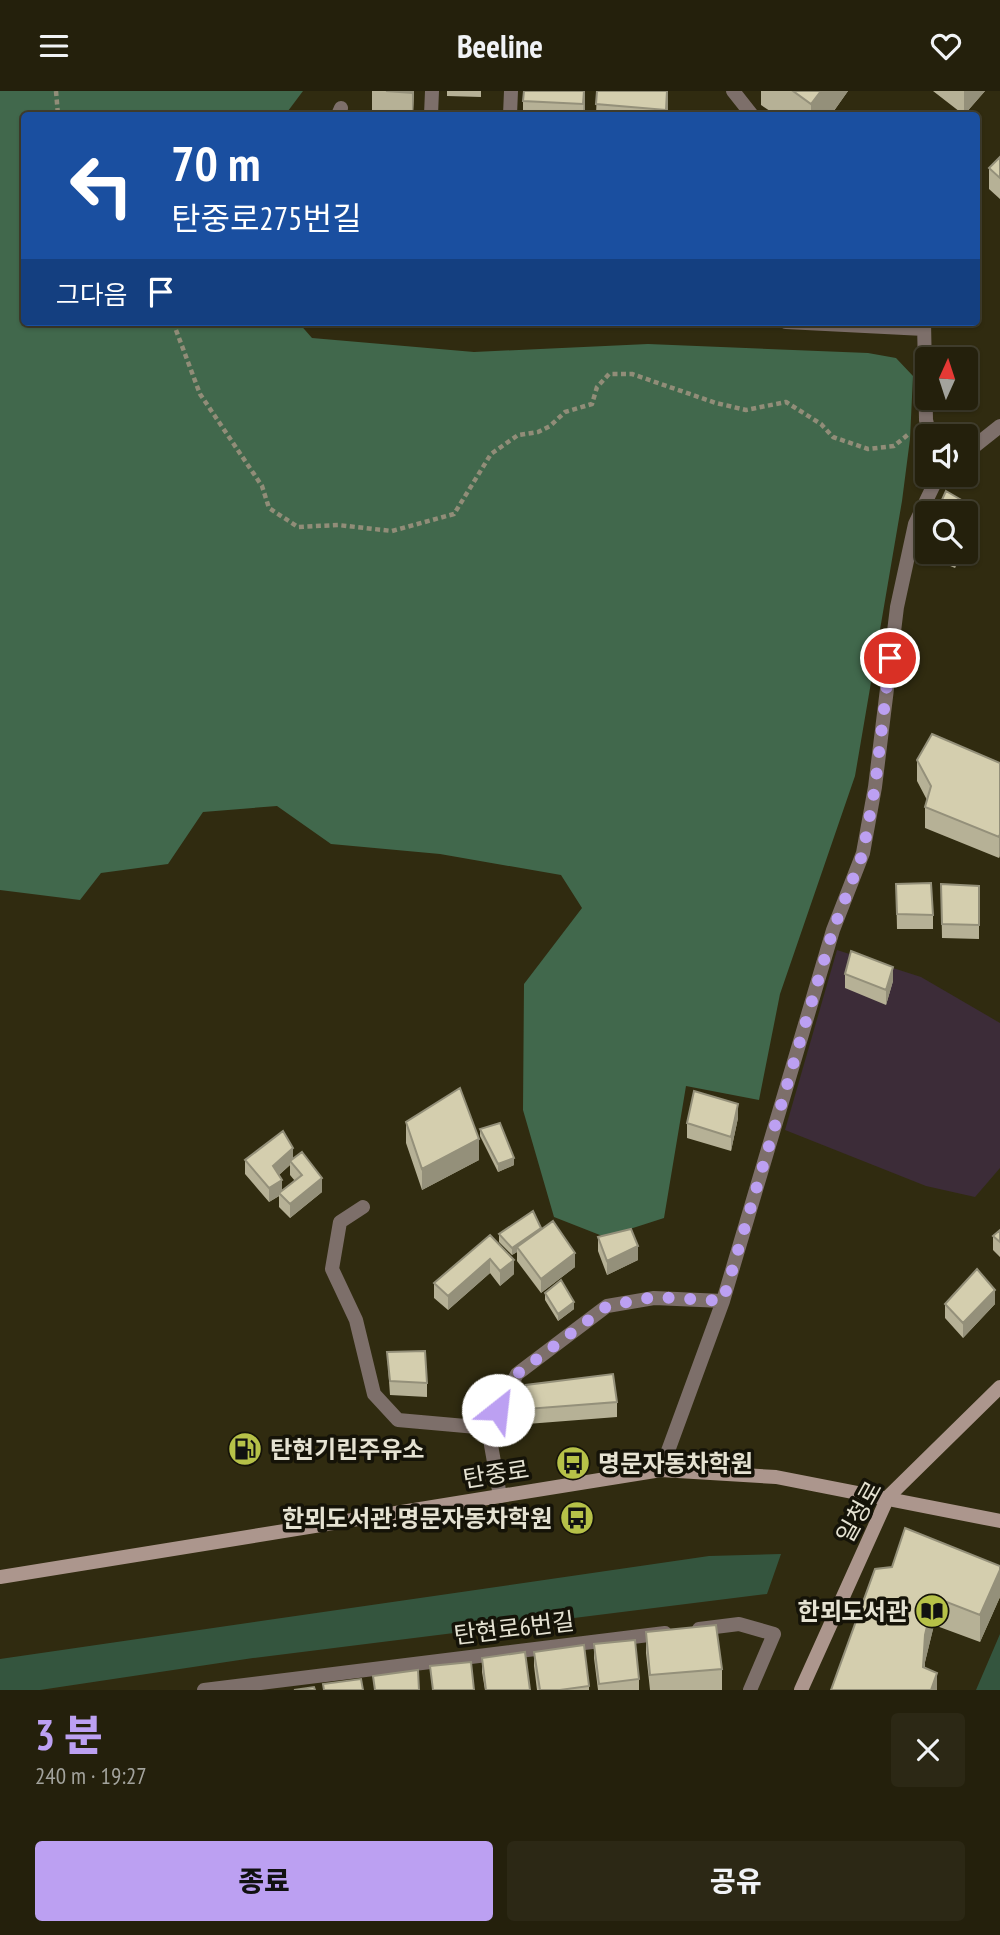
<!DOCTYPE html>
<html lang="ko">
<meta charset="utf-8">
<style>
body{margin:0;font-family:"PT Sans Narrow","Noto Sans KR",sans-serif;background:#2c2815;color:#f1f3f6;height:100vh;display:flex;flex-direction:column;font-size:26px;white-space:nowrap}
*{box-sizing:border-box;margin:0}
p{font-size:23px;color:#a3a39d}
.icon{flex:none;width:38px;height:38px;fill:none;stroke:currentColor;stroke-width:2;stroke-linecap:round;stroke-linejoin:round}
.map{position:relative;height:1599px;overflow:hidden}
.panel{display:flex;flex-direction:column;background:#24200c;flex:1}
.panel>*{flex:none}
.guide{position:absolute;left:21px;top:21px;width:959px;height:214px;border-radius:7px;box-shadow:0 2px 5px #0004,0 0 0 2px #413e2d;background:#1a4fa0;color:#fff;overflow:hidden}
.needle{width:46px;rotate:3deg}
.tools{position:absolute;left:915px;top:256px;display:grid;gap:14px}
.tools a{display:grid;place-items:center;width:63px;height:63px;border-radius:7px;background:#24200c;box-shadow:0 2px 5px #0004,0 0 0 2px #413e2d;font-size:35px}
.pin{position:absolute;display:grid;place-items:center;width:60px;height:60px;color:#fff;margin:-30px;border:4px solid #fff;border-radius:50%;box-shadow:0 2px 7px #0007}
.me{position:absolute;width:77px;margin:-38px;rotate:29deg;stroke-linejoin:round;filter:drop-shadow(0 0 5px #0008)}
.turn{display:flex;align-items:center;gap:24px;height:147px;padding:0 35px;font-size:32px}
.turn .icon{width:91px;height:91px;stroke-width:2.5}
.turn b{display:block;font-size:49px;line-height:60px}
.then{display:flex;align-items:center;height:66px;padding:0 35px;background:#0003;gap:14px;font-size:26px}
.round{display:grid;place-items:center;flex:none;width:74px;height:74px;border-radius:7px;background:#2c2815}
.headline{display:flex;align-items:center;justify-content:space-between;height:119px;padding:0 35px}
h1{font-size:42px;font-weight:800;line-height:52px;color:#bca0f2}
.action{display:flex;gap:14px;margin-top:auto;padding:14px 35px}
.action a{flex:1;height:80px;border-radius:7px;background:#bca0f2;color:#111;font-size:28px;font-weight:800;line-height:80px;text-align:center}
.action a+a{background:#2c2815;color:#f1f3f6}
header{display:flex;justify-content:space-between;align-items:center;height:91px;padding:0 35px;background:#24200c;font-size:32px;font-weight:800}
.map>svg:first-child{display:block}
</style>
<header><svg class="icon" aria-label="menu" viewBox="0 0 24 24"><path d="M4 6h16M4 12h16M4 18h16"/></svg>Beeline<svg class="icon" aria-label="heart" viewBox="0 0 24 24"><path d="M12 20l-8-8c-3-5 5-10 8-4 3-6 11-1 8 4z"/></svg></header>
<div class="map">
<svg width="1000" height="1599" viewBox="0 0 1000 1599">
<rect width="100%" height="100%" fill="#302b10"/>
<path fill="#3c2c38" d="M 837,859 L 921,886 L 1000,932 L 1000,1077 L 975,1106 L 926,1095 L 785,1039 Z"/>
<path fill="#34553e" d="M 781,1463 L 767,1503 L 253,1567 L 40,1599 L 0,1599 L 0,1568 L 709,1465 Z
M 1000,1543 L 1000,1599 L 976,1599 Z"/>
<path fill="#41684c" d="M 0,0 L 303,0 L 285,24 L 24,24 L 24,231 L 298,231 L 312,247 L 474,261 L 648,253 L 868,262 L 896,267 L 913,285 L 910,348 L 902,410 L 855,685 L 780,903 L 759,1009 L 686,995 L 664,1127 L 605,1146 L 554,1126 L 523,1019 L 524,893 L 582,817 L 561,784 L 440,763 L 331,753 L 277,715 L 203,721 L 168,773 L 101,782 L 80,809 L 0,799 Z"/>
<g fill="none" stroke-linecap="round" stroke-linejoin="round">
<path stroke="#918d78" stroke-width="4.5" stroke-dasharray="5 3.5" stroke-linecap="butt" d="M 56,0 L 58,24
M 173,231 L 200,303 L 262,395 L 269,417 L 298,436 L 338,434 L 392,440 L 454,423 L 491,363 L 518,344 L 538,341 L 550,335 L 565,321 L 592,313 L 597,296 L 609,283 L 632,283 L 716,312 L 746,319 L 786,311 L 821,333 L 833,346 L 868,358 L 894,355 L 910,342"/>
<path stroke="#7d6f6a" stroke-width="14" d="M 733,0 L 752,24
M 338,24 L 341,17
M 431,24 L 432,0
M 510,24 L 511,0
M 786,231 L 924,238
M 924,231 L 926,329 L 930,345
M 966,362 L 1000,335
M 363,1116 L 340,1131 L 332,1178 L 356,1229 L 374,1303 L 398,1329 L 488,1337
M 661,1379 L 723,1210 L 833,839 L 863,762 L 875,696 L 897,516 L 915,433 L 939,383
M 500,1405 L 488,1337 L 517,1283 L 607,1215 L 654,1207 L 723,1210
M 699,1538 L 739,1533 L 774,1543 L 750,1599
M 204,1599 L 665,1542"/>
<path stroke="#ac968d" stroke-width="14" d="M 0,1486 L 661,1379 L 776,1386 L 1000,1430
M 801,1599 L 888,1406 L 1000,1296"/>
</g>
<path fill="#b6b196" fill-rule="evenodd" d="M 372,0 L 414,0 L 413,24 L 372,24 Z
M 447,0 L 481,0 L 481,6 L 447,5 Z
M 585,0 L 585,24 L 523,24 L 523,10 Z
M 597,0 L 668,0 L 668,24 L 596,24 Z
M 761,0 L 848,0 L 831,24 L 776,24 L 761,14 Z
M 933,0 L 985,0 L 964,24 Z
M 1000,66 L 1000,108 L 989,98 L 989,77 Z
M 928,442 L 928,460 L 962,460 L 955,477 L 924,464 L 924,449 Z
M 917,669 L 1000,672 L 1000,764 L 999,767 L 925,737 L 925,716 L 927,709 L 917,690 Z
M 896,793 L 933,824 L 933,838 L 897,838 Z
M 941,793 L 979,795 L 979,848 L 942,847 Z
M 845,883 L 893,890 L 886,914 L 845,897 Z
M 738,1027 L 731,1060 L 687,1047 L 687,1032 Z
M 406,1031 L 479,1069 L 422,1099 L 406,1052 Z
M 480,1038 L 514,1074 L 498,1081 L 480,1045 Z
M 293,1068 L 322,1101 L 290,1127 L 279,1116 L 279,1105 L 269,1111 L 245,1083 L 245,1069 ZM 290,1074 L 290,1084 L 295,1090 L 282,1099 L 279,1084 Z
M 541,1139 L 575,1176 L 541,1202 L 517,1170 L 517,1161 L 512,1164 L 499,1151 L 499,1143 Z
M 1000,1139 L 1000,1166 L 993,1159 L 993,1145 Z
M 490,1144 L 514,1183 L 500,1195 L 490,1182 L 448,1219 L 434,1207 L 434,1192 Z
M 598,1146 L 638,1169 L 607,1184 L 598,1160 Z
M 545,1202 L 574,1218 L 558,1230 L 545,1209 Z
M 945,1213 L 995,1213 L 963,1247 L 945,1227 Z
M 387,1261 L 427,1292 L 427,1306 L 390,1304 Z
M 526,1294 L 617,1311 L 617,1326 L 527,1333 Z
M 1000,1475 L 1000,1506 L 980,1551 L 934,1534 L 925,1571 L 925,1577 L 937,1599 L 831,1599 L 875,1478 Z
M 646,1541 L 722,1578 L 722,1599 L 650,1599 L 646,1562 Z
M 594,1553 L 639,1588 L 639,1599 L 598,1599 L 594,1567 Z
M 534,1561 L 589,1595 L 589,1599 L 537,1599 L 534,1575 Z
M 482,1567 L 530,1599 L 485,1599 L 482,1581 Z"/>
<path fill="#94907a" d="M 412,0 L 414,0 L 413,24 L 412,24 Z
M 584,0 L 585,0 L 585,24 L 583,24 Z
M 667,0 L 668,0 L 668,24 L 666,24 Z
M 821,0 L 848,0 L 831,24 L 811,24 L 811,13 Z
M 964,0 L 985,0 L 964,24 Z
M 975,417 L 975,431 L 966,452 L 966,438 Z
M 956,460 L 962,460 L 955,477 L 955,463 Z
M 1000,743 L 1000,764 L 999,767 L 999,746 Z
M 893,876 L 893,890 L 886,914 L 886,899 Z
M 738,1013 L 738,1027 L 731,1060 L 731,1046 Z
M 479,1048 L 479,1069 L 422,1099 L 422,1078 Z
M 293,1057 L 293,1071 L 290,1070 L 290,1074 L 273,1089 L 273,1075 Z
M 514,1067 L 514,1074 L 498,1081 L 498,1073 Z
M 322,1087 L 322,1101 L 290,1127 L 290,1113 Z
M 282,1089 L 282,1104 L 279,1102 L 279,1105 L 269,1111 L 269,1097 Z
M 541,1137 L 541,1144 L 517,1156 L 517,1161 L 512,1164 L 512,1157 Z
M 638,1155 L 638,1169 L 607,1184 L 607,1170 Z
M 575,1162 L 575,1176 L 541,1202 L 541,1188 Z
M 490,1168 L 490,1182 L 448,1219 L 448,1205 Z
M 514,1169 L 514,1183 L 500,1195 L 500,1180 Z
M 995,1199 L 995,1213 L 963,1247 L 963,1232 Z
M 574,1211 L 574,1218 L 558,1230 L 558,1223 Z
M 1000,1479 L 1000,1506 L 980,1551 L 980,1524 Z
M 934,1506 L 934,1534 L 925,1571 L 923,1599 L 925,1544 Z
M 937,1582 L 937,1599 L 931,1599 Z"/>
<path fill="#d4ceae" stroke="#94907a" stroke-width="2" d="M 386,0 L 412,0 L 412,2 Z
M 524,0 L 584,0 L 583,13 L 523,10 Z
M 597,0 L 667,0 L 666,19 L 596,13 Z
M 793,0 L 821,0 L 811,13 Z
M 1000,66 L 1000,87 L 989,77 Z
M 946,400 L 975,417 L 966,438 L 966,422 L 936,422 Z
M 932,643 L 1000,672 L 1000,743 L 999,746 L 925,716 L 931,695 L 917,669 Z
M 931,792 L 933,824 L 897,823 L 896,793 Z
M 941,793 L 979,795 L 979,834 L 942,833 Z
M 851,860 L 893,876 L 886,899 L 845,883 Z
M 460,997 L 479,1048 L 422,1078 L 406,1031 Z
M 694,1000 L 738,1013 L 731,1046 L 687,1032 Z
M 500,1032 L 514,1067 L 498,1073 L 480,1038 Z
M 283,1040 L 293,1057 L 273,1075 L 282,1089 L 269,1097 L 245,1069 Z
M 302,1061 L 322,1087 L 290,1113 L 279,1102 L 302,1084 L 290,1070 Z
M 533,1120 L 541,1137 L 512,1157 L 499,1143 Z
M 553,1130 L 575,1162 L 541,1188 L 517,1156 Z
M 631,1138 L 638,1155 L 607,1170 L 598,1146 Z
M 1000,1139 L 1000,1151 L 993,1145 Z
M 490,1144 L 514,1169 L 500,1180 L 490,1168 L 448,1205 L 434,1192 Z
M 977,1178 L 995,1199 L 963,1232 L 945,1213 Z
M 561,1189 L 574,1211 L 558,1223 L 545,1202 Z
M 425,1260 L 427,1292 L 390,1290 L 387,1261 Z
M 613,1283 L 617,1311 L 527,1318 L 526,1294 Z
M 905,1437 L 1000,1475 L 1000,1479 L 980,1524 L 934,1506 L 925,1544 L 923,1576 L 937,1582 L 931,1599 L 831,1599 L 875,1478 L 892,1476 Z
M 716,1534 L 722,1578 L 650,1584 L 646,1541 Z
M 635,1549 L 639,1588 L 599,1593 L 594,1553 Z
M 584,1554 L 589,1595 L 560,1599 L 540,1599 L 534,1561 Z
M 525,1561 L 530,1599 L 486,1599 L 482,1567 Z
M 471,1571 L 474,1599 L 433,1599 L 430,1575 Z
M 418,1579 L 419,1599 L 375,1599 L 373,1585 Z
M 361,1588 L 363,1599 L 324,1599 L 323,1593 Z
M 314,1596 L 315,1599 L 294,1599 Z"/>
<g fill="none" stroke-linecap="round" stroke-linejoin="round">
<path stroke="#bca0f2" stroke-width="12" stroke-dasharray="0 21.6" d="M 498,1319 L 517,1283 L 607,1215 L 654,1206 L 723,1210 L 833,839 L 863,762 L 875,696 L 890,567"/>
</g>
<defs>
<g id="fuel-disc" transform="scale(1.75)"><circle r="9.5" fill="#b6c148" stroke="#151308"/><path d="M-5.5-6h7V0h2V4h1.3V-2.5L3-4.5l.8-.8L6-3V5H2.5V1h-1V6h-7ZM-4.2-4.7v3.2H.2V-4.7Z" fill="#111"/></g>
<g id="bus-disc" transform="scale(1.75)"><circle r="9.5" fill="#b6c148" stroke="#151308"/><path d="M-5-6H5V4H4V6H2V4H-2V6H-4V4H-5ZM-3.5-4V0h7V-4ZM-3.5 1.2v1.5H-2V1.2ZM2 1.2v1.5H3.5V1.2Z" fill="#111"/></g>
<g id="library-disc" transform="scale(1.75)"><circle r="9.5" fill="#b6c148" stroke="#151308"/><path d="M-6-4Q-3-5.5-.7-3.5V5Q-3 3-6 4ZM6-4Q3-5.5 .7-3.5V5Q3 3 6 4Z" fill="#111"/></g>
</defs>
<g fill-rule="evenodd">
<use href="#fuel-disc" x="245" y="1358"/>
<use href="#bus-disc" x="573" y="1372"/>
<use href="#bus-disc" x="577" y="1427"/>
<use href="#library-disc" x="932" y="1520"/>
</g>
<g text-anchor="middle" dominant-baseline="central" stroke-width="7" stroke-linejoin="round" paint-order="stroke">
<g font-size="24" font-weight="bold" fill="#e5e2d2" stroke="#151308" text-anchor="start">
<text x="270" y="1358">탄현기린주유소</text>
<text x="598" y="1372">명문자동차학원</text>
<text x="552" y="1427" text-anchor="end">한뫼도서관.명문자동차학원</text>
<text x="908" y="1520" text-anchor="end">한뫼도서관</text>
</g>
<g font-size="24" fill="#e5e2d2" stroke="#151308">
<text transform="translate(496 1383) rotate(-9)">탄중로</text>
<text transform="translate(859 1421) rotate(-61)">일청로</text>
<text transform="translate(514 1537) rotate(-7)">탄현로6번길</text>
</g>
</g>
</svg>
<div class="tools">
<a><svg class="needle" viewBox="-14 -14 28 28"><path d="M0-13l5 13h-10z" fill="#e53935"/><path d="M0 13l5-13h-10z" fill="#a3a39d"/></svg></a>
<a><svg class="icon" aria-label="sound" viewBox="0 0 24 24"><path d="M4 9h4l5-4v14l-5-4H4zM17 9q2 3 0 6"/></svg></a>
<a><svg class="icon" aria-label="search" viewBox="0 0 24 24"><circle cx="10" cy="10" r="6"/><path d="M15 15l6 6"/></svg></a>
</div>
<div class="pin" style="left:890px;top:567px;background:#d93025"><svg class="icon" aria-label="arrive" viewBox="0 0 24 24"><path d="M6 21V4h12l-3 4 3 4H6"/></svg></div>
<svg class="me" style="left:498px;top:1319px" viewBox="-20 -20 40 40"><circle r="19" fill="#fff"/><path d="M0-13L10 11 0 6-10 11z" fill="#bca0f2"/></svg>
<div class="guide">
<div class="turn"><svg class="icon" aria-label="left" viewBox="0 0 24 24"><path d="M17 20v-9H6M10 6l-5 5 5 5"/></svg><div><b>70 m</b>탄중로275번길</div></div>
<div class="then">그다음<svg class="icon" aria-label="arrive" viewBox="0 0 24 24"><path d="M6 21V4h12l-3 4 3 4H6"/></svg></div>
</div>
</div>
<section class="panel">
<div class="headline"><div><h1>3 분</h1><p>240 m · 19:27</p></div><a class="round"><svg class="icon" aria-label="close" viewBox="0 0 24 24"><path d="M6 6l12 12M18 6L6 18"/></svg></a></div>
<div class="action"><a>종료</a><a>공유</a></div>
</section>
